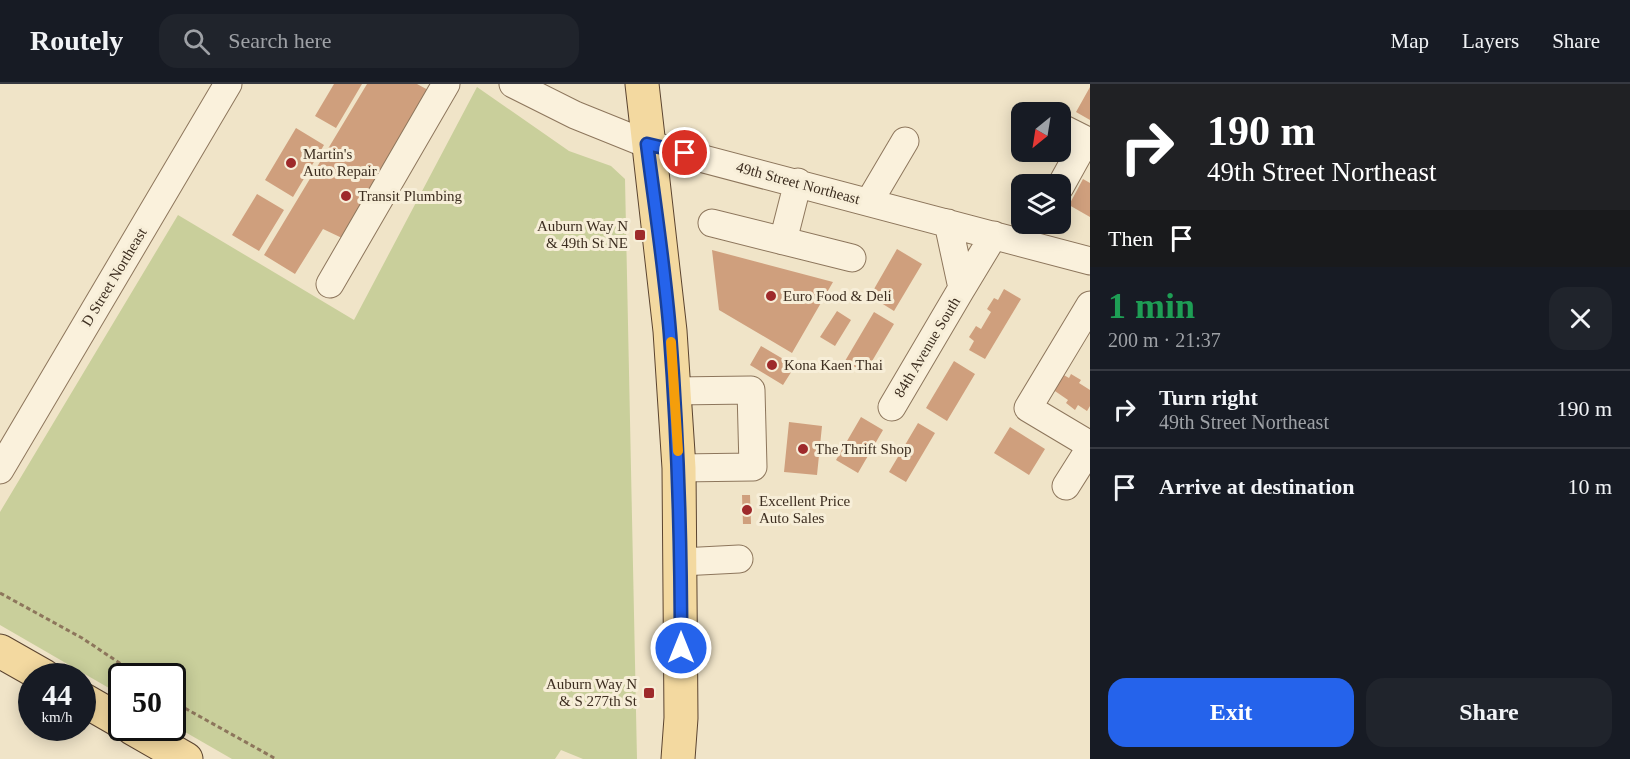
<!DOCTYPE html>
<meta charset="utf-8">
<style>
body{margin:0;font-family:"Times New Roman",serif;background:#20242c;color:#f1f3f6;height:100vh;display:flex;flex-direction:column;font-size:22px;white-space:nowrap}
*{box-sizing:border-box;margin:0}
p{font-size:20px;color:#9ea1a6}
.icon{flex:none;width:33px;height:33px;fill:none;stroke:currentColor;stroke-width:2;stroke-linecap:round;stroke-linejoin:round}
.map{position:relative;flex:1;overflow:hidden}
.details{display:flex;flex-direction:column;background:#171b24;width:540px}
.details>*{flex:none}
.guide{background:#202124;color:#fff;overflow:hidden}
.needle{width:39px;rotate:210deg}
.tools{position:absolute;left:1011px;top:18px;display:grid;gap:12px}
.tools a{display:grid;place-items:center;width:60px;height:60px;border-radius:12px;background:#171b24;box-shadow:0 3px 15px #0003;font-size:30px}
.speed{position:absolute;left:18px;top:579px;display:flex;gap:12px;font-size:30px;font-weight:700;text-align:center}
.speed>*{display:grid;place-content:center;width:78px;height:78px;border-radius:50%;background:#171b24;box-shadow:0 3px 15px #0003;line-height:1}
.speed small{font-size:15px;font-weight:400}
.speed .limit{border:3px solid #111;border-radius:9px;background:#fff;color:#111}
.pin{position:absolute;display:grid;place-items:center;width:51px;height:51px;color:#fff;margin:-26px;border:3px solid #fff;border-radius:50%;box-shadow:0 2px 6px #0007}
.me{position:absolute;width:66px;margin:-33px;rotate:0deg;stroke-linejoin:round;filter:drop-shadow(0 0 4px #0008)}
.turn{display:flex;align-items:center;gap:21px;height:126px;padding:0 18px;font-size:27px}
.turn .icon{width:78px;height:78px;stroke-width:2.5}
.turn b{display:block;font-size:42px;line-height:51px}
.then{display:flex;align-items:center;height:57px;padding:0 18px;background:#0003;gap:12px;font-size:22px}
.round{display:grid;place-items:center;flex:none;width:63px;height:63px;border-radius:18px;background:#20242c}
.headline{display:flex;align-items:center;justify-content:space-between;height:102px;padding:0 18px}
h1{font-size:36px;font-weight:600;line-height:45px;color:#1e9e55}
.cta{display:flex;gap:12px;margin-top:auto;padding:12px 18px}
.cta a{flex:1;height:69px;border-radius:18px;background:#2563eb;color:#fff;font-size:24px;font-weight:600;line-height:69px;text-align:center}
.cta a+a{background:#20242c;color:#f1f3f6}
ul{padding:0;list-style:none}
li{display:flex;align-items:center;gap:18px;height:78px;padding:0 18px;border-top:2px solid #363941}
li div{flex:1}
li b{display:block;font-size:22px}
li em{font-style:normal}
header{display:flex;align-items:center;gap:36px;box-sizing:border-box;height:84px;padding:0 30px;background:#171b24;border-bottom:2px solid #363941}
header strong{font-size:28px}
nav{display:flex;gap:33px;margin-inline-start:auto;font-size:21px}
.search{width:420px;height:54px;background:#20242c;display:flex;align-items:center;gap:15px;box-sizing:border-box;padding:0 21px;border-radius:18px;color:#9ea1a6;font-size:22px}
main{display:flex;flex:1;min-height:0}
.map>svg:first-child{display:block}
</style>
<header>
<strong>Routely</strong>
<div class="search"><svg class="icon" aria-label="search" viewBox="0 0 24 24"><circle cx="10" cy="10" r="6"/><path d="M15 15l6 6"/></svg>Search here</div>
<nav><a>Map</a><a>Layers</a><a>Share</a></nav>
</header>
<main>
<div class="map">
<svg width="1090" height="675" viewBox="0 0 1090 675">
<rect width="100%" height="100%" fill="#f0e4c8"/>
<path fill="#c9cf9b" d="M 477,3 L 569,67 L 611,82 L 625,95 L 637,675 L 583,675 L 561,666 L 555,675 L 232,675 L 173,641 L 172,592 L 122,592 L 121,611 L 0,541 L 0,428 L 178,131 L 354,236 Z"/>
<path fill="#cf9f7d" d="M 334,0 L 362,0 L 336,44 L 315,32 Z
M 367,0 L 417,0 L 430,7 L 342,154 L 323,145 L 295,190 L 264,171 Z
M 1090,3 L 1090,36 L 1076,28 Z
M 296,44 L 324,61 L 293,113 L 265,96 Z
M 1083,95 L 1090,99 L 1090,133 L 1069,121 Z
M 257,110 L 284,126 L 259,167 L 232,151 Z
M 897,165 L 922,180 L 894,227 L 870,212 Z
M 712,166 L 833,198 L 792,269 L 719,226 Z
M 1004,205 L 1021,215 L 985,275 L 969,266 L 974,257 L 969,253 L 976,242 L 981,245 L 991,228 L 987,225 L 994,214 L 998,216 Z
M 837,227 L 851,236 L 835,262 L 820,253 Z
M 874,228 L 894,240 L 865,289 L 845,277 Z
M 761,262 L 795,282 L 783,301 L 750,281 Z
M 954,277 L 975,290 L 947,337 L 926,324 Z
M 1062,290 L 1069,294 L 1071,290 L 1081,296 L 1079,299 L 1090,306 L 1090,322 L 1087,327 L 1078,321 L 1075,326 L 1066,319 L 1068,316 L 1052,305 Z
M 861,333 L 883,346 L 858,389 L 836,376 Z
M 789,338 L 822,342 L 817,391 L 784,388 Z
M 918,339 L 935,349 L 906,398 L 889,388 Z
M 1010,343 L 1045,365 L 1029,391 L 994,369 Z
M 742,411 L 750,411 L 751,440 L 743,440 Z"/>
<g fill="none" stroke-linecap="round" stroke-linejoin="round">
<g stroke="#8d765c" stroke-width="29">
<path id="minor" d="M 513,0 L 575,31 L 647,60 L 1090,177
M 1060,43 L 1086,56 L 1060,103
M 869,118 L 905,57
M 712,139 L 852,174
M 948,139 L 962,204 L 994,151
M 783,157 L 798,98
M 330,200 L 446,0
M 1090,221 L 1028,324 L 1090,361
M 674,307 L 751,306 L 753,383 L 679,384
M 892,323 L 962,204
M 0,386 L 228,0
M 1066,402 L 1090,364
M 681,478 L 739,475"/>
</g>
<g stroke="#5b4430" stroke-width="35">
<path id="major" d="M 642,0 L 670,247 L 679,384 L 681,634 L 678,675
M 0,567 L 44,592
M 82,615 L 122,638
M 132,644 L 186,675"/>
</g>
<path stroke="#8d765c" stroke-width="3" stroke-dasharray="4.5 3" stroke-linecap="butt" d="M 0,509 L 82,554 L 139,592
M 172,617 L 276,675"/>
<use href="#minor" stroke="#faf1dc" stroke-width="27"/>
<use href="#major" stroke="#f3d9a0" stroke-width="33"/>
</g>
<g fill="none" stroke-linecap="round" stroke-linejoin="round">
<g stroke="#184099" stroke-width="15">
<path id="route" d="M 681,564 C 681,459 678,354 670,250 C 665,186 655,123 647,60 L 685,69"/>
</g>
<use href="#route" stroke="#2563eb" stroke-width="10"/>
<path stroke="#f59e0b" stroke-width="10" d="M 671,258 L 678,367"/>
</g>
<g fill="#9e2a2b" stroke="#f7eed8" stroke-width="2">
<circle cx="291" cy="79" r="6"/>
<circle cx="346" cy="112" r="6"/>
<rect x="634" y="145" width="12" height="12" rx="3"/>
<circle cx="771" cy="212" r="6"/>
<circle cx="772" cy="281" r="6"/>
<circle cx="803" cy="365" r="6"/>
<circle cx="747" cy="426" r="6"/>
<rect x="643" y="603" width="12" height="12" rx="3"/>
</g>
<g text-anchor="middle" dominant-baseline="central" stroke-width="6" stroke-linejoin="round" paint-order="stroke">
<g font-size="15" fill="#3d2e20" stroke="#f7eed8" text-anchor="start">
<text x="303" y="70">Martin's<tspan x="303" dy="17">Auto Repair</tspan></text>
<text x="358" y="112">Transit Plumbing</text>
<text x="628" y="142" text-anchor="end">Auburn Way N<tspan x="628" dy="17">&amp; 49th St NE</tspan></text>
<text x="783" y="212">Euro Food &amp; Deli</text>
<text x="784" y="281">Kona Kaen Thai</text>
<text x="815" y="365">The Thrift Shop</text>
<text x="759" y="417">Excellent Price<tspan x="759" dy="17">Auto Sales</tspan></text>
<text x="637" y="600" text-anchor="end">Auburn Way N<tspan x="637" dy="17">&amp; S 277th St</tspan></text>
</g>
<g font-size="15" fill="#3d2e20" stroke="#f7eed8">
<text transform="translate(798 99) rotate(15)">49th Street Northeast</text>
<text transform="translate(114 193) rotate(-59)">D Street Northeast</text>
<text transform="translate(927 263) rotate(-59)">84th Avenue South</text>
</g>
</g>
</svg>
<div class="tools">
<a><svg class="needle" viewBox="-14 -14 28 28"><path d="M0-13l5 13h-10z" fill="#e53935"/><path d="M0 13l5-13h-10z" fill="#9ea1a6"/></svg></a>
<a><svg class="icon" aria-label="layers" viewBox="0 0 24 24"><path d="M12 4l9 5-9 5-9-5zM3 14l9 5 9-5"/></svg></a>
</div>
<div class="speed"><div>44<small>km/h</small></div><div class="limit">50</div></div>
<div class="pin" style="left:685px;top:69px;background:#d93025"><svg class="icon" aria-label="arrive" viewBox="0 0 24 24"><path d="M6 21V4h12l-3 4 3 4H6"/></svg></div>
<svg class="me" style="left:681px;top:564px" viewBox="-20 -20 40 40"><circle r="17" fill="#2563eb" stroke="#fff" stroke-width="3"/><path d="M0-11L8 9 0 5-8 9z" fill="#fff"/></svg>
</div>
<section class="details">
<div class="guide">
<div class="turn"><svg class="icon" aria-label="right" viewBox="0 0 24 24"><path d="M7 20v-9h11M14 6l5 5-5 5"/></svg><div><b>190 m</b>49th Street Northeast</div></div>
<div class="then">Then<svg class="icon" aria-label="arrive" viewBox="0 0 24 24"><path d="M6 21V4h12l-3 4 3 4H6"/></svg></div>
</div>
<div class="headline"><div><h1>1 min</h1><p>200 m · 21:37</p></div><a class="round"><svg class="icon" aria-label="close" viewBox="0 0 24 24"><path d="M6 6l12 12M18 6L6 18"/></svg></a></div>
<ul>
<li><svg class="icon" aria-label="right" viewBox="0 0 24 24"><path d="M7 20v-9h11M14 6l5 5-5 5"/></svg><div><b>Turn right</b><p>49th Street Northeast</p></div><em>190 m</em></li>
<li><svg class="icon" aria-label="arrive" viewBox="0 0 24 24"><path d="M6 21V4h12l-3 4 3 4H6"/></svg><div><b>Arrive at destination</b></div><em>10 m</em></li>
</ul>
<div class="cta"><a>Exit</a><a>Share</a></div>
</section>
</main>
